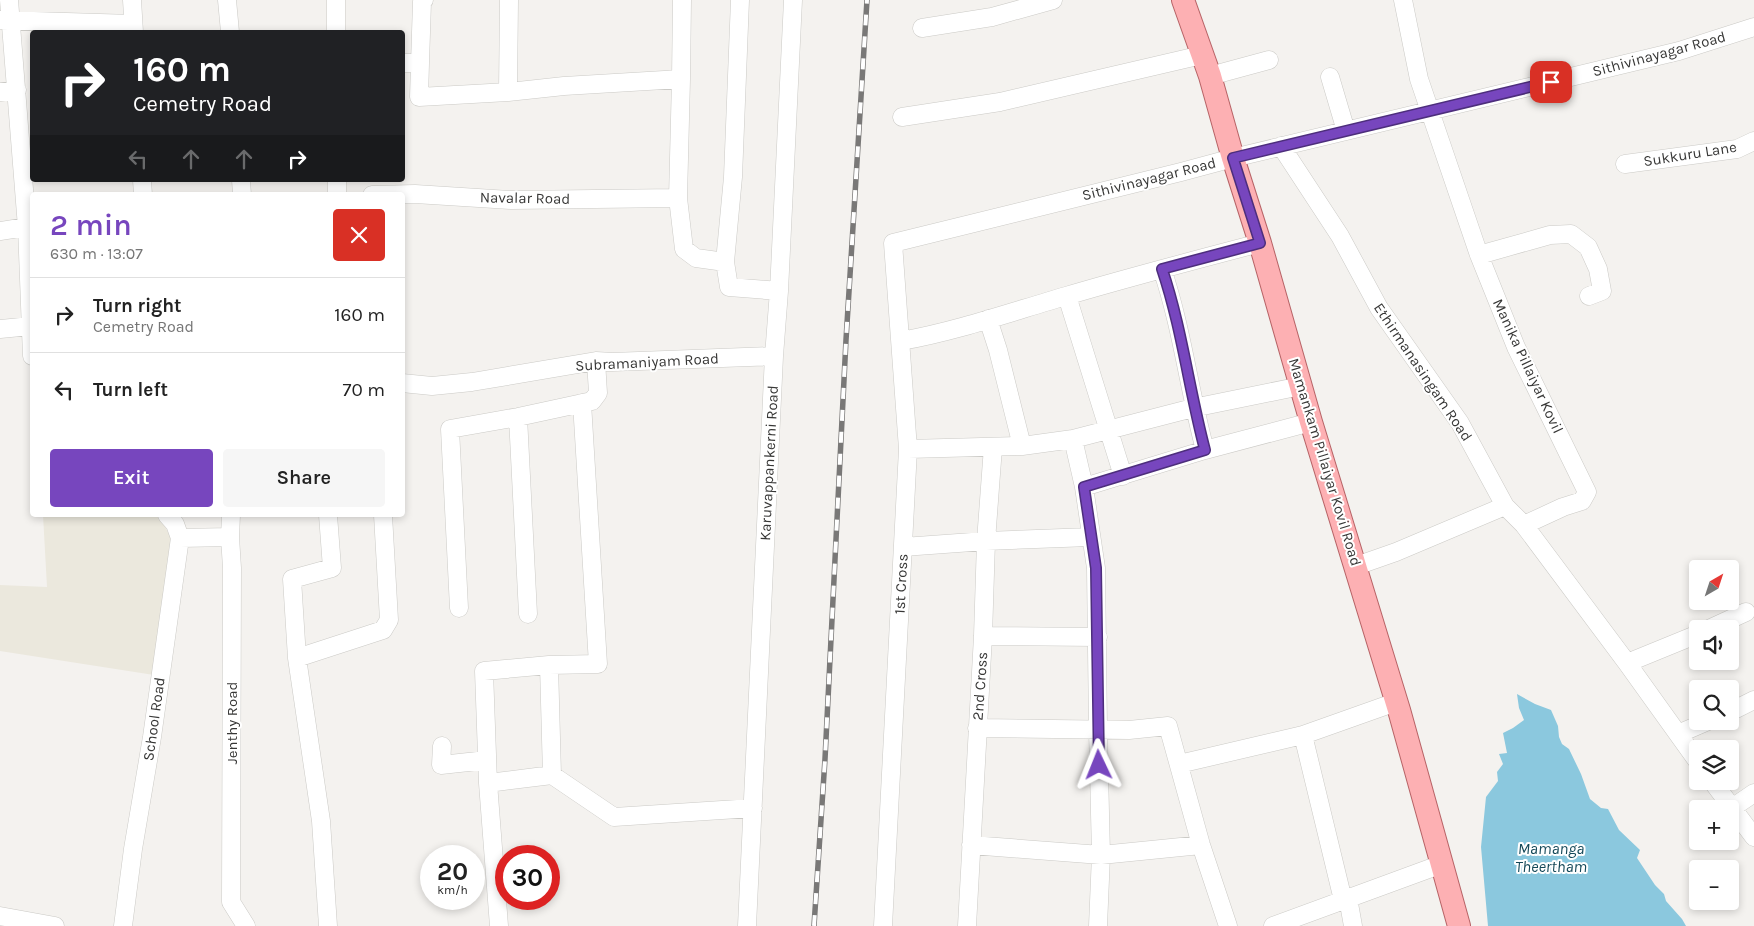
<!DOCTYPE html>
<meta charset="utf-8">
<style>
body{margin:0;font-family:Karla,sans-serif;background:#f6f6f6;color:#222;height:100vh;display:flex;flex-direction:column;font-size:19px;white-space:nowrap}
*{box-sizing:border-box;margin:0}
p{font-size:16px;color:#767676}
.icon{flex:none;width:28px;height:28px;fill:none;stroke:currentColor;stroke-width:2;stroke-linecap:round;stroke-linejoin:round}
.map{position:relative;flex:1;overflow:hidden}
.side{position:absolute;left:30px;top:192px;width:375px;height:325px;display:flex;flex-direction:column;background:#fff;border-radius:5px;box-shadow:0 2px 8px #0003}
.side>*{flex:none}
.top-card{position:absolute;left:30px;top:30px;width:375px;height:152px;border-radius:5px;box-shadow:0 2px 8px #0003;background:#202124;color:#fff;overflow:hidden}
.needle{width:32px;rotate:39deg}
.controls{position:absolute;left:1689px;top:560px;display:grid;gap:10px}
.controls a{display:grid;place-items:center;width:50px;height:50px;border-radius:5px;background:#fff;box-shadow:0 2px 8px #0003;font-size:25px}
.speed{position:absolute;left:420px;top:845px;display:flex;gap:10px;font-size:25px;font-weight:700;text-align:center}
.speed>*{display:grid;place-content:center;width:65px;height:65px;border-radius:50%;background:#fff;box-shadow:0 2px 8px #0003;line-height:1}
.speed small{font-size:12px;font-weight:400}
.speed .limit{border:8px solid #d22;background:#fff;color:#111}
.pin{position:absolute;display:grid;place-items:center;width:42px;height:42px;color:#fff;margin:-21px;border-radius:10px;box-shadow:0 2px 8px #0006}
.me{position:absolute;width:55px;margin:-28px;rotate:358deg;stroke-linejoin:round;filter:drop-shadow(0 0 4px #0008)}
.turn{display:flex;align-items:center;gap:18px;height:105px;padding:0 20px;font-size:22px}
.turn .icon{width:65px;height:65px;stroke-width:2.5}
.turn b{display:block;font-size:35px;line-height:42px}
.lanes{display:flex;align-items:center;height:48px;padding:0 20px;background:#0003;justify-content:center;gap:25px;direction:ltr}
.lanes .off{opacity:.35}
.round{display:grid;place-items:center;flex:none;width:52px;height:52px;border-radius:5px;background:#f6f6f6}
.summary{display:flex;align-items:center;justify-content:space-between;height:85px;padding:0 20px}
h1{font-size:30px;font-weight:600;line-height:38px;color:#7746be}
.action{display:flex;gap:10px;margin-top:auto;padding:10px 20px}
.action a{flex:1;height:58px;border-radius:5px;background:#7746be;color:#fff;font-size:20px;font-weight:600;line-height:58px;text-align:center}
.action a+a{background:#f6f6f6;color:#222}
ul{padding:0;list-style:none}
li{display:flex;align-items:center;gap:15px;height:75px;padding:0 20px;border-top:1px solid #e0e0e0}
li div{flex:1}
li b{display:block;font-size:19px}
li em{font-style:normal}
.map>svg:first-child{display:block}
</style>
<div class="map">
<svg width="1754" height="926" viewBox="0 0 1754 926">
<rect width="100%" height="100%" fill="#f4f2ef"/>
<path fill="#ebe8dd" d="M 43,515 L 159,515 L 173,542 L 154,675 L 0,651 L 0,585 L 47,587 Z"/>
<path fill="#8bc8de" d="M 1517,694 L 1535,704 L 1551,710 L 1558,726 L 1559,737 L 1562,744 L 1569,749 L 1581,774 L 1590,799 L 1601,808 L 1608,809 L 1619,830 L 1640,850 L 1637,858 L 1655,885 L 1664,894 L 1666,901 L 1682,919 L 1686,926 L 1488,926 L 1481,847 L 1486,797 L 1498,781 L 1497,772 L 1503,764 L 1499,754 L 1507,753 L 1503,733 L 1513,728 L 1524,720 L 1519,708 Z"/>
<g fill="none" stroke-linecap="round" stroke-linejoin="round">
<g stroke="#cbcac6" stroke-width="19">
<path id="minor" d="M 9,0 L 27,227 L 32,356
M 132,0 L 134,32
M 227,0 L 230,32
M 336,0 L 336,32
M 1403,0 L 1419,79 L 1479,255 L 1516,347 L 1587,492 L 1582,501 L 1563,507 L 1524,525
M 0,20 L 133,24
M 922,28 L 992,17 L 1053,0
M 402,63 L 420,63 L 422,2 L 424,0
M 420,63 L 419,97 L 508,92 L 509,0
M 1210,76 L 1269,60
M 1330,77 L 1346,131
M 681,79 L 678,198 L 684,249 L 696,258 L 725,262 L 729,287 L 779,291
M 0,92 L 17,90
M 508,92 L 564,86 L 681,79 L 682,0
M 902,117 L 1000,102 L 1202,55
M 1281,146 L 1340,236 L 1379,308 L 1460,423 L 1505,506 L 1524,525 L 1627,663 L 1698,762
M 1625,164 L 1737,149 L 1754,141
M 142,180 L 143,195
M 241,180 L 242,195
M 337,180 L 337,195
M 372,195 L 415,194 L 511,200 L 678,198
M 0,231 L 32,226
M 1479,255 L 1550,235 L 1571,234 L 1588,247 L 1598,269 L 1602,291 L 1589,296
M 725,262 L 733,177 L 740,0
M 1162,269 C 1182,328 1189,390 1205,450
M 1067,296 L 1123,476
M 988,319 L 998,350 L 1022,446
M 0,329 L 31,326
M 901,341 C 957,331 1011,312 1066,296 C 1130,277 1195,260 1260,243
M 402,383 L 432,386 L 472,382 L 596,361 L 612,362 L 774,356
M 518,417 L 528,614
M 1073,439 L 1084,487 L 1096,568 L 1098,729 L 1101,855 L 1098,926
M 908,449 L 1022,446 L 1073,439 L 1193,408 L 1301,386
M 1084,487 L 1205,450 L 1311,422
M 231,515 L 230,537 L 232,568 L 231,902 L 246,926
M 328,515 L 332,568 L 292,579 L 297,658 L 321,821 L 328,926
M 180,538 L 230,537
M 903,547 L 986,541 L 1090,537
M 1356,566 L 1396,552 L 1505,506
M 459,608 L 450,429 L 518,417 L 592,401 L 598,393 L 596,361
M 1709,629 L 1746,612
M 983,636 L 1098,637
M 297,658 L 383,630 L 389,620 L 383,515
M 1627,663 L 1698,634
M 549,665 L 598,664 L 582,403
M 1730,712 L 1754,700
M 977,728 L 1129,730 L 1168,726 L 1201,845 L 1228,926
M 1678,734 L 1708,721
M 1303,735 L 1343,900
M 442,746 L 441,765 L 487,760
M 1179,764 L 1303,735 L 1396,702
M 1712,781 L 1754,837
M 488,783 L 552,775
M 1732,808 L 1754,793
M 971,845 L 1101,855 L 1201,845
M 1348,898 L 1353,926
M 0,916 L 55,926
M 123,926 L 133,849 L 152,737 L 180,538 L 175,524 L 167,515
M 499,926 L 488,783 L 484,671 L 549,665 L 552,775 L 614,817 L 753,808
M 747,926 L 774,356 L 779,291 L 793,0
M 883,926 L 908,449 L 893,243 L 1181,172 L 1233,158 L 1633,62 L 1679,51 L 1754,27
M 967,926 L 983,636 L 986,541 L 993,447
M 1273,926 L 1442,864"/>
</g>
<g stroke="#b76366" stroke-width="24">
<path id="major" d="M 1183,0 L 1210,76 L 1233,158 L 1260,243 L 1311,422 L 1399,710 L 1459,926"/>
</g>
<use href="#minor" stroke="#fff" stroke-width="18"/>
<use href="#major" stroke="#fdb0b3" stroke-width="22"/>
<g stroke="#797877" stroke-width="5.5">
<path id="rail" d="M 814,926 L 825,759 L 846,340 L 867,0"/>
</g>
<use href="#rail" stroke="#fff" stroke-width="4" stroke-dasharray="11" stroke-linecap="butt"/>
</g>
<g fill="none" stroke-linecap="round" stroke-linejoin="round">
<g stroke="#4d2e7c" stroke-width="12">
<path id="route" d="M 1099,765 L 1096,568 L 1084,487 L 1205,450 C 1189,390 1182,328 1162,269 L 1260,243 L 1233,158 L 1551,82"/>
</g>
<use href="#route" stroke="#7746be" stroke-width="9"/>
</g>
<g text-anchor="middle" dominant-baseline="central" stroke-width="4" stroke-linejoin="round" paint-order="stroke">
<g font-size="15" fill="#373736" stroke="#fff">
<text transform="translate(1659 54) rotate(-15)">Sithivinayagar Road</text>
<text transform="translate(1690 154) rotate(-9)">Sukkuru Lane</text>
<text transform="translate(1149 179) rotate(-14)">Sithivinayagar Road</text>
<text transform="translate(525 198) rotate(1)">Navalar Road</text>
<text transform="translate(647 362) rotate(-3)">Subramaniyam Road</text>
<text transform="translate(1528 366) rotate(65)">Manika Pillaiyar Kovil</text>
<text transform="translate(1423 372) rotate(56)">Ethirmanasingam Road</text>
<text transform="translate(1325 462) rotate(73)">Mamankam Pillaiyar Kovil Road</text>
<text transform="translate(769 463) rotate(-87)">Karuvappankerni Road</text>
<text transform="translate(901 584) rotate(-87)">1st Cross</text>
<text transform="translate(980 686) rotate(-86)">2nd Cross</text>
<text transform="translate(154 719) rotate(-82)">School Road</text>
<text transform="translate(232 723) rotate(-90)">Jenthy Road</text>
</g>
<g font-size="16" font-style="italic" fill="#144858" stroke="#fff">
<text x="1551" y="848">Mamanga<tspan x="1551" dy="18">Theertham</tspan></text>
</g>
</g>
</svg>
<div class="controls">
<a><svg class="needle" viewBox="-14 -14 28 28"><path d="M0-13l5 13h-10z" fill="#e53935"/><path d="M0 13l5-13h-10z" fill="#767676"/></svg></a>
<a><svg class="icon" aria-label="sound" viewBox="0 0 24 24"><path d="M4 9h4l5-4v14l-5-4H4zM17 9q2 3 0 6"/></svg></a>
<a><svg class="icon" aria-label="search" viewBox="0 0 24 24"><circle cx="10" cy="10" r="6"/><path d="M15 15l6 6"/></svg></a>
<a><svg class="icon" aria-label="layers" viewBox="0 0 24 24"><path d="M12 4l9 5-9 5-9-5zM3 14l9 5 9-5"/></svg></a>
<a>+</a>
<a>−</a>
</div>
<div class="speed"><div>20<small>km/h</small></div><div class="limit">30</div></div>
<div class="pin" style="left:1551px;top:82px;background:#d93025"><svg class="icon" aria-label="arrive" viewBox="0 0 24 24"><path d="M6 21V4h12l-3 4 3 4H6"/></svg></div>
<svg class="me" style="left:1099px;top:765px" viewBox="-20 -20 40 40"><path d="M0-17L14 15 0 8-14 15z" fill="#7746be" stroke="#fff" stroke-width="4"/></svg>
<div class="top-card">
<div class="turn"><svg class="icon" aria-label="right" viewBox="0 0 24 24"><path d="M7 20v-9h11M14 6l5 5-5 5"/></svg><div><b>160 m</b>Cemetry Road</div></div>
<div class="lanes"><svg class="icon off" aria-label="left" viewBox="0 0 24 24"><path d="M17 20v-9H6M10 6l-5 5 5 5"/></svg><svg class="icon off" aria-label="ahead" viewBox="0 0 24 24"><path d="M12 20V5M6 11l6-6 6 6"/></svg><svg class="icon off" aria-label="ahead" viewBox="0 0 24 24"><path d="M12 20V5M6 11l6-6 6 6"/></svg><svg class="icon" aria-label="right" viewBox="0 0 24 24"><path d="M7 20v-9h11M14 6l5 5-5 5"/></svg></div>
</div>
<section class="side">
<div class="summary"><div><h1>2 min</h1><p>630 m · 13:07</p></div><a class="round" style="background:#d93025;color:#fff"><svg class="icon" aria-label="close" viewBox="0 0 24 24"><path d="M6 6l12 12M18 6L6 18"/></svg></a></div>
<ul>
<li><svg class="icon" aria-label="right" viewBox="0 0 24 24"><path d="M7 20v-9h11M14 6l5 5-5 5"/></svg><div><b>Turn right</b><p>Cemetry Road</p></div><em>160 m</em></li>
<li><svg class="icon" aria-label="left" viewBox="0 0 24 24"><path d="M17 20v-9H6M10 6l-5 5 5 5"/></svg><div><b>Turn left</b></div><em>70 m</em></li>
</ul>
<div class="action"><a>Exit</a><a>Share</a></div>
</section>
</div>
